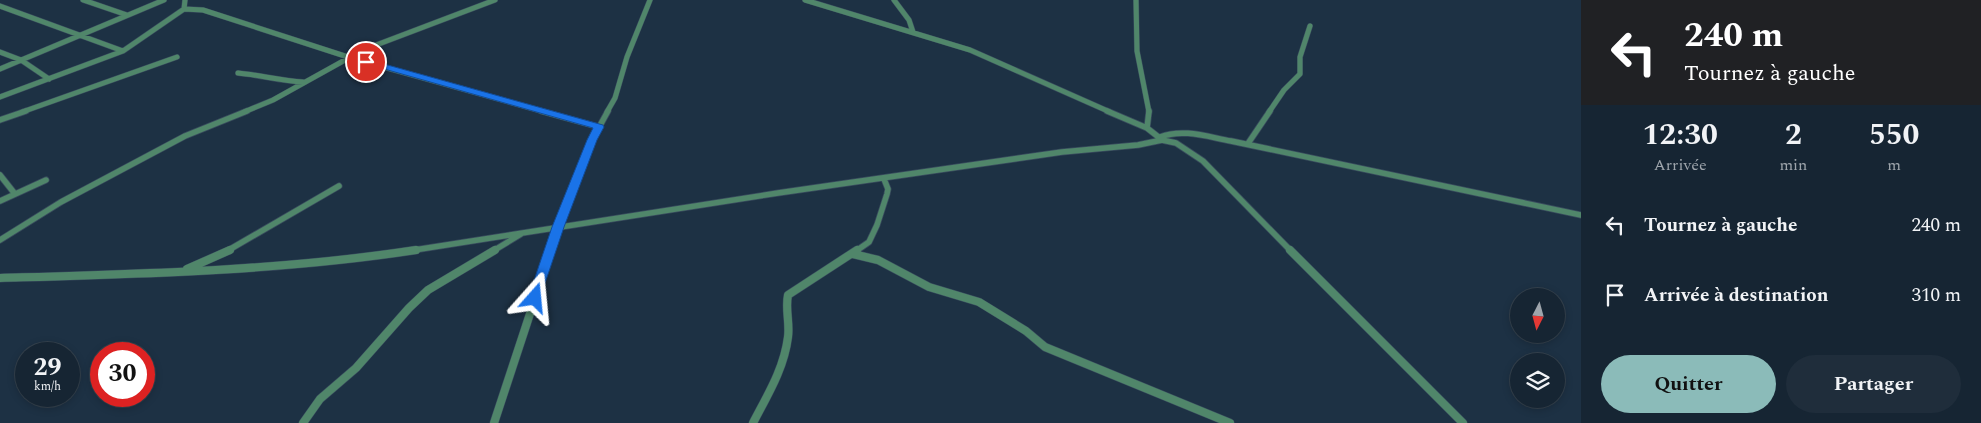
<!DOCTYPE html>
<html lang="fr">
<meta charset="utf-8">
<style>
body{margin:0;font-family:Spectral,serif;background:#1f2d3b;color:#f1f3f6;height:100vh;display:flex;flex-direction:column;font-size:19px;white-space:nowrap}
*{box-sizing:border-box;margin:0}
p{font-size:16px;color:#9ea5ac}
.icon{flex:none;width:28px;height:28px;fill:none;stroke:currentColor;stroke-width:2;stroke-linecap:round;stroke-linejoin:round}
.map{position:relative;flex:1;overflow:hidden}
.side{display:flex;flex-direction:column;background:#162533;width:400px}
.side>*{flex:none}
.hud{background:#202124;color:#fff;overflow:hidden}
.needle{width:32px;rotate:186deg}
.tools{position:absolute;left:1510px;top:288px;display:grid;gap:10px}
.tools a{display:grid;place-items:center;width:55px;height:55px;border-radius:50%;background:#162533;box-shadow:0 2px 8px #0003,0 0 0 1px #35424e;font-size:25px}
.speed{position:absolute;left:15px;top:342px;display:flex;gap:10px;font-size:25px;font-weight:700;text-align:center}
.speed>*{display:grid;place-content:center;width:65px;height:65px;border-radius:50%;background:#162533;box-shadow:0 2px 8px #0003,0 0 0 1px #35424e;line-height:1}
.speed small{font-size:12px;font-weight:400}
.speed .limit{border:8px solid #d22;background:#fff;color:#111}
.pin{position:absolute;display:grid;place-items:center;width:42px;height:42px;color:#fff;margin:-21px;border:2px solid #fff;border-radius:50%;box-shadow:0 1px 5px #0007}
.me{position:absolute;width:55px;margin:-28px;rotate:18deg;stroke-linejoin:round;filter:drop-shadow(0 0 4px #0008)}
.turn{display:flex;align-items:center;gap:18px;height:105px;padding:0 20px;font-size:22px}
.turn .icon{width:65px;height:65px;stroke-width:2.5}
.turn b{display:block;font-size:35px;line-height:42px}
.eta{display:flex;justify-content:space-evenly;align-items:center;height:85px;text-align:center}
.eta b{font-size:30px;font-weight:700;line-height:35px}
.button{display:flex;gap:10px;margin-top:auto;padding:10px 20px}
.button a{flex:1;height:58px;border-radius:30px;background:#8bbbb9;color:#111;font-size:20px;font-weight:700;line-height:58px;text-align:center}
.button a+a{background:#1f2d3b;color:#f1f3f6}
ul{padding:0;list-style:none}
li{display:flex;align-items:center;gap:15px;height:70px;padding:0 20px}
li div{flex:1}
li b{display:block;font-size:19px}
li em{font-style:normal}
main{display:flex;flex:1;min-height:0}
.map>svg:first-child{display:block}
</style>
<main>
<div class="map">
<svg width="1581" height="423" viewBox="0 0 1581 423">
<rect width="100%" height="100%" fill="#1d3144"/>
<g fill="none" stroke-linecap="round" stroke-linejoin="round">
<g stroke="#394c5e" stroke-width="6">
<path id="street-far2" d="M 83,0 L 127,15
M 805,0 L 970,50 L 1110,112
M 894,0 L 909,20 L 913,32
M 1136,0 L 1137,51 L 1149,112
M 0,6 L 123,51
M 184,9 L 203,10 L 348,57 L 545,112
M 0,52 L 21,60 L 49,79
M 0,69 L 164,0
M 238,73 C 260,75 281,81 303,82
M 0,97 L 123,51 L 184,9 L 185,0
M 22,112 L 177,57
M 244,112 L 273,100 L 363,50 L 495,0
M 607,112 L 615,98 L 627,57 L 650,0
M 1269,112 L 1284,90 L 1300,74 L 1300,57 L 1310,26"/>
</g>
<g stroke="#394c5e" stroke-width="7">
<path id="street-far1" d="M 541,111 L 599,127
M 1107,111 L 1147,128 L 1161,139
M 0,120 L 26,111
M 1147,128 L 1149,111
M 1160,137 C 1183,128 1208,137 1231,141 L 1581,215
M 1249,142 L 1270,111
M 0,175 L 15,194
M 0,201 L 46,180
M 0,240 L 61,202 L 185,136 L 247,111
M 227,251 L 339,186
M 408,251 L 778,193 L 1062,152 L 1138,145 L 1162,140 L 1176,143 L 1203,161 L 1291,251
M 493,251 L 521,234
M 550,251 L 592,140 L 608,111
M 856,251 L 869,242 L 877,225 L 887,194 L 888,189 L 884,179"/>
</g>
<g stroke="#394c5e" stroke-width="9">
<path id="street" d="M 1290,250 L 1463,423
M 853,254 L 878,260 L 929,287 L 979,302 L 1026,331 L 1045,347 L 1230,423
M 187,269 L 230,250
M 0,278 C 139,274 279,271 416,250
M 303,423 L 320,399 L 356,368 L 409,308 L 428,290 L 495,250
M 494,423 L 551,250
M 753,423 C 767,396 784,369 788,337 C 790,323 785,309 788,295 L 857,250"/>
</g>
<use href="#street-far2" stroke="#50866a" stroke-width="5"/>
<use href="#street-far1" stroke="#50866a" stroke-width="5.5"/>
<use href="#street" stroke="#50866a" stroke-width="8"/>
</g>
<path fill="#1a73e8" stroke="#114b97" d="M 366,59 L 603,125 L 604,127 L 597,140 L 564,227 L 539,301 L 530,301 L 528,298 L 552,227 L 587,140 L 593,128 L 363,63 L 363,60 Z"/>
</svg>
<div class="tools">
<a><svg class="needle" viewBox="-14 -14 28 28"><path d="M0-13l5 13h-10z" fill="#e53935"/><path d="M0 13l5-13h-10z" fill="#9ea5ac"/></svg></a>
<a><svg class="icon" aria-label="layers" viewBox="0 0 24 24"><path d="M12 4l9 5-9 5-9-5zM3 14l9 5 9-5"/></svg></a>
</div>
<div class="speed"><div>29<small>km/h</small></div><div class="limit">30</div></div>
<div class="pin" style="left:366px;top:62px;background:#d93025"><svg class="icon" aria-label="arrive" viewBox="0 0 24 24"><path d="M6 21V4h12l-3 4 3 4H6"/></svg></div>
<svg class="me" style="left:535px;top:298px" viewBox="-20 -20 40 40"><path d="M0-17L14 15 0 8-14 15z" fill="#1a73e8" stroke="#fff" stroke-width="4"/></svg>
</div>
<section class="side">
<div class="hud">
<div class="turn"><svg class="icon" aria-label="left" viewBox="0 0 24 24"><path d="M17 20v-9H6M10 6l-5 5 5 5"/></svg><div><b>240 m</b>Tournez à gauche</div></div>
</div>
<div class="eta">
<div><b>12:30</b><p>Arrivée</p></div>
<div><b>2</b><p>min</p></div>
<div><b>550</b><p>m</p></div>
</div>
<ul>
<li><svg class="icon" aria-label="left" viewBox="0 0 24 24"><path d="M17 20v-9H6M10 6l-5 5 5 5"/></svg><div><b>Tournez à gauche</b></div><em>240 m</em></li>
<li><svg class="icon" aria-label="arrive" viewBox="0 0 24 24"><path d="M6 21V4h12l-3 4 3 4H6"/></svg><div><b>Arrivée à destination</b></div><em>310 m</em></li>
</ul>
<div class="button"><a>Quitter</a><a>Partager</a></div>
</section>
</main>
